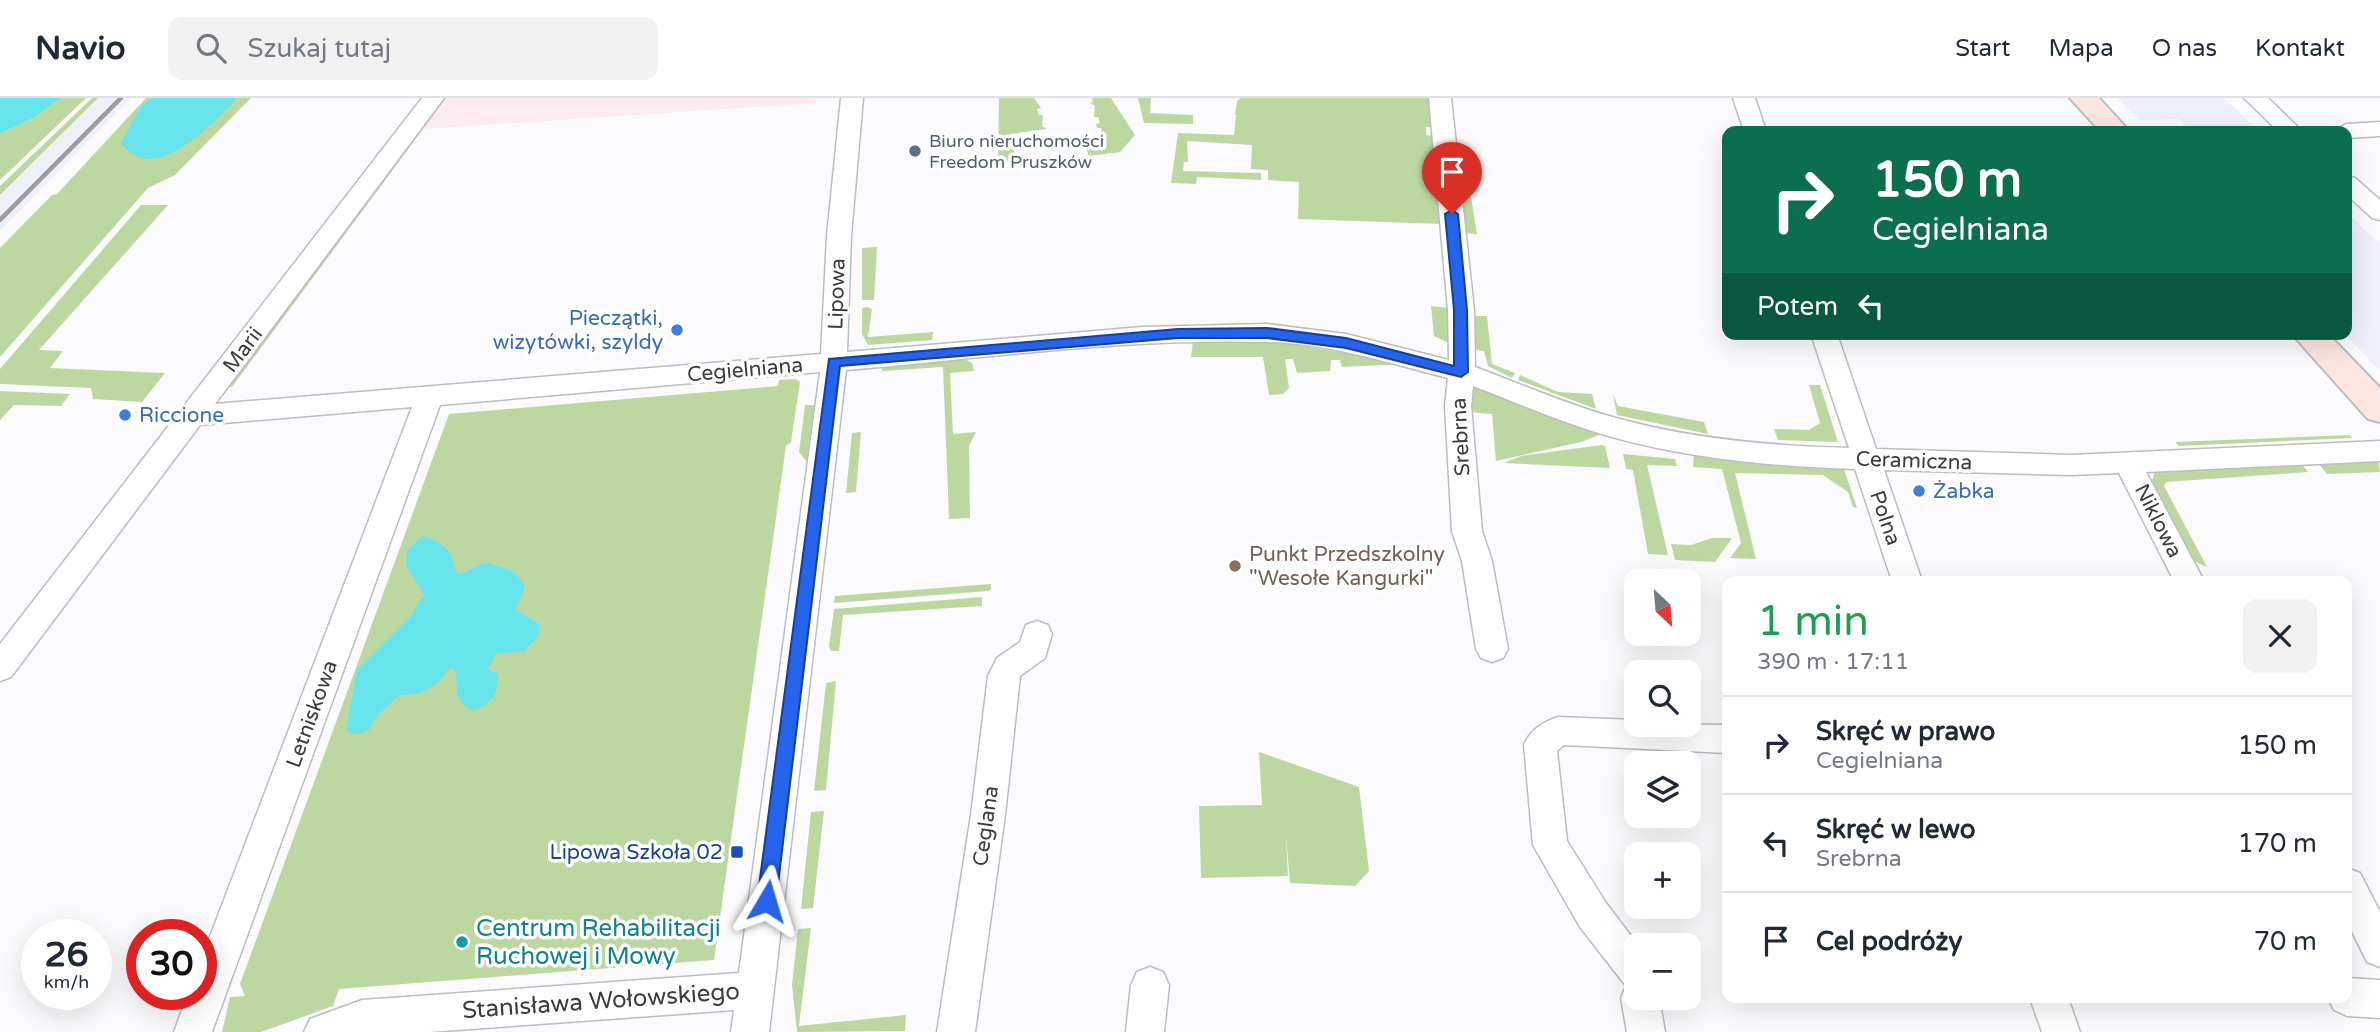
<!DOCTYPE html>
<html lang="pl">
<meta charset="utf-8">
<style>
body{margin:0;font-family:"Varela Round",sans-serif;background:#f2f2f3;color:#1f2937;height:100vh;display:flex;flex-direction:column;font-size:26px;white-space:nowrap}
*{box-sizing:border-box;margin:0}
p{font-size:23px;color:#747a83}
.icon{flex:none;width:38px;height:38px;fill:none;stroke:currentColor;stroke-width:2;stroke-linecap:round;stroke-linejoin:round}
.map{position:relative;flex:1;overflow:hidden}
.panel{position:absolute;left:1722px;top:478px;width:630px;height:427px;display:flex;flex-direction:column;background:#fff;border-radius:14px;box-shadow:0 7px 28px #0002}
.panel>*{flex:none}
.top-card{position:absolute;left:1722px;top:28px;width:630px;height:214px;border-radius:14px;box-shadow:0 7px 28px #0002;background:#0b6e4f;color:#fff;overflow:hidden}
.needle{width:46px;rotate:154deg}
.tools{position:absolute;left:1624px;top:471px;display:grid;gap:14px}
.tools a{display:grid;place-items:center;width:77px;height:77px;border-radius:14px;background:#fff;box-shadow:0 7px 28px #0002;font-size:35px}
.speed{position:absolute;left:21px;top:821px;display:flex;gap:14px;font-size:35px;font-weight:700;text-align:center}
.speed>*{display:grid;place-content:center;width:91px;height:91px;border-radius:50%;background:#fff;box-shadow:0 7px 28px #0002;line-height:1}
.speed small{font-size:18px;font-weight:400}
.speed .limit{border:10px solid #d22;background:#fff;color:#111}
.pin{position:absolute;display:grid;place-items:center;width:60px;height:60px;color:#fff;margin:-72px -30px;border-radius:50% 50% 50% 0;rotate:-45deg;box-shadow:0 0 7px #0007}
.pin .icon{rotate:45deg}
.me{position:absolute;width:77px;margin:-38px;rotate:7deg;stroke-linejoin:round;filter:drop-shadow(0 0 5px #0008)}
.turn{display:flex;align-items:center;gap:24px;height:147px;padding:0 35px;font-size:32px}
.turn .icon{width:91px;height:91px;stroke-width:2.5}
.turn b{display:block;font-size:49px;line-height:60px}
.then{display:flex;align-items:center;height:66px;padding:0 35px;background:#0003;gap:14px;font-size:26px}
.round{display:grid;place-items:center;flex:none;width:74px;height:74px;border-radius:14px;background:#f2f2f3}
.overview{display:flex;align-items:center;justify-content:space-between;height:119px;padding:0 35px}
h1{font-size:42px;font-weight:600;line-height:52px;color:#1e9e55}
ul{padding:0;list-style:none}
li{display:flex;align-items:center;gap:21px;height:98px;padding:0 35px;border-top:2px solid #e0e1e3}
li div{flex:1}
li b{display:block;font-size:26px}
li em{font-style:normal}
header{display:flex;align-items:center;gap:42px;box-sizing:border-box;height:98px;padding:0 35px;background:#fff;border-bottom:2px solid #e0e1e3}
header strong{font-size:33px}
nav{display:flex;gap:38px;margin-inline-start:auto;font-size:24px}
.search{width:490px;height:63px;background:#f2f2f3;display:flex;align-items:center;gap:18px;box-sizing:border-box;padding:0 24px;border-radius:14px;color:#747a83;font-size:26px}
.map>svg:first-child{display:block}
</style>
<header>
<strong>Navio</strong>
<div class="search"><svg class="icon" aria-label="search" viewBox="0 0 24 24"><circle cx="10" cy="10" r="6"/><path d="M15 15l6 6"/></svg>Szukaj tutaj</div>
<nav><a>Start</a><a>Mapa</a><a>O nas</a><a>Kontakt</a></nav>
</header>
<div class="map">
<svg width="2380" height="934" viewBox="0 0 2380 934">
<rect width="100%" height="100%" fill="#fbfbfe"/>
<path fill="#f0f0fc" d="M 98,0 L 131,0 L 0,133 L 0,97 Z
M 2117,0 L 2224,0 L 2259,33 L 2191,33 L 2179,21 L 2140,22 Z
M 2347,115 L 2380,146 L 2380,273 L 2345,236 Z"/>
<path fill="#fcecf2" d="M 446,0 L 816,0 L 816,5 L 819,5 L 423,31 Z"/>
<path fill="#bcd8a0" d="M 61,0 L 86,0 L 0,82 L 0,36 L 34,20 Z
M 92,0 L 98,0 L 0,97 L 0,88 Z
M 146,0 L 251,0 L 175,77 L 148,90 L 0,259 L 0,150 L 52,97 L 57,96 Z
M 443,0 L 446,0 L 232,289 L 227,288 Z
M 999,0 L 1034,0 L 1041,10 L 1037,11 L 1039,17 L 1043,17 L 1042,28 L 1047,31 L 1010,36 L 1016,62 L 998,63 Z
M 1092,0 L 1111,0 L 1135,37 L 1120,54 L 1089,58 L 1085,48 L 1107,46 L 1103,46 L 1101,30 L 1097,30 L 1096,26 L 1100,25 L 1098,19 L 1094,19 L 1095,8 L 1090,5 L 1093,4 Z
M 1138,0 L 1151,0 L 1150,15 L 1193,17 L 1193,26 L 1144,25 Z
M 1241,0 L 1430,0 L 1433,29 L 1426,29 L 1426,37 L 1433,38 L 1442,126 L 1298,121 L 1299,84 L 1268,82 L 1268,72 L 1251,71 L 1252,47 L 1187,43 L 1188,64 L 1184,64 L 1183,73 L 1261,75 L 1261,82 L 1197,79 L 1196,86 L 1171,85 L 1178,35 L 1234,37 L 1236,18 L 1239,18 L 1235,17 L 1237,3 Z
M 1455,55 L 1464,56 L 1477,136 L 1464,135 Z
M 141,107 L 168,107 L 39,252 L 63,253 L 50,270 L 165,275 L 142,304 L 93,301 L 91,290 L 0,286 L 0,271 Z
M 877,149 L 874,202 L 862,202 L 862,150 Z
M 1431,208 L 1449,210 L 1453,247 L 1434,238 Z
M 867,209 L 872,211 L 868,239 L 933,234 L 932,242 L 868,247 L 862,236 L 862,210 Z
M 1472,218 L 1487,218 L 1492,266 L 1515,275 L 1512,280 L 1488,268 L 1484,253 L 1476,252 Z
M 1193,243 L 1280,244 L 1409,266 L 1342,269 L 1340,262 L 1331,262 L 1330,273 L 1297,275 L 1293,261 L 1285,261 L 1289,290 L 1283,296 L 1269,297 L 1263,259 L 1191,259 Z
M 963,260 L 972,265 L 974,273 L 950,275 L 953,336 L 976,334 L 969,348 L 970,420 L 949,421 L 943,269 L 882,273 L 882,267 Z
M 1520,277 L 1558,294 L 1592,296 L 1596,311 L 1518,282 Z
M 779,282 L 796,281 L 800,284 L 791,344 L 786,348 L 714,862 L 339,891 L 333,908 L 261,934 L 222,934 L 230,899 L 245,898 L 240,886 L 449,316 L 778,288 Z
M 1809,287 L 1820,287 L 1838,344 L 1778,342 L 1774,331 L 1809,332 L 1820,325 Z
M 1478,289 L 1604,335 L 1581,344 L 1496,363 L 1492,316 L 1469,314 L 1471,291 Z
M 0,293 L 70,296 L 61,308 L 14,307 L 0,322 Z
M 1613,296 L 1618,308 L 1704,324 L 1708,336 L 1617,317 Z
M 805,307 L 816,307 L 804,377 L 806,363 L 799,354 Z
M 861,334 L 856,394 L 846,395 L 852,335 Z
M 2350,337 L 2352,340 L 2179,348 L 2175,344 Z
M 1602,347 L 1605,348 L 1610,370 L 1504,365 L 1521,358 Z
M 1623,356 L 1675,361 L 1677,368 L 1647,367 L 1668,457 L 1648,456 L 1633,372 L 1626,371 Z
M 1694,356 L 1760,366 L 1844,371 L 1857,410 L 1853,409 L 1848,394 L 1823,377 L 1735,375 L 1756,461 L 1730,460 L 1741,445 L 1722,371 L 1693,369 Z
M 2378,361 L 2380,374 L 2327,376 L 2317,364 Z
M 2301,365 L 2308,374 L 2166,384 L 2164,388 L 2207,469 L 2191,462 L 2152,383 L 2155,372 Z
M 1712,440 L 1732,440 L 1715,464 L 1675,462 L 1671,446 L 1691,447 Z
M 991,486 L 991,491 L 988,493 L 834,505 L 835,498 Z
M 982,499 L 982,508 L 843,517 L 839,553 L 831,553 L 829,548 L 834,511 Z
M 836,583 L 826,692 L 814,693 L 826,585 Z
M 1259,654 L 1359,689 L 1369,773 L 1355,788 L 1290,785 L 1286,738 L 1288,778 L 1201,780 L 1199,708 L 1262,707 Z
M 824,713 L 813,810 L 801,811 L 811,714 Z
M 811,830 L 799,928 L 906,917 L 905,933 L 797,934 L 792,887 L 798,831 Z"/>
<path fill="#68e4ec" d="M 0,0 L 61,0 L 34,20 L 0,36 Z
M 151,0 L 237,0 C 212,26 154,91 121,45 L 140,10 Z
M 422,438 C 432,442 443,445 449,454 C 454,462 452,470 459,477 L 484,465 C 501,468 516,472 525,488 L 516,512 L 539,526 L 539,536 L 525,553 L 496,556 L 488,572 L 498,576 C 498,596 492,606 473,613 C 449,598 461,593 454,570 L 449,571 C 435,590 423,598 399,597 L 377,618 L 369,632 L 355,637 L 346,632 L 357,572 L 410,519 L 424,497 L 406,467 L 407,453 Z"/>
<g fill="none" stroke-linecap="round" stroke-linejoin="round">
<g stroke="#bcbcc4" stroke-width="3">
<path id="street" d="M 422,0 L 444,0 L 215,306 L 821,256 L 827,138 L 841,0 L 863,0 L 851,138 L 847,254 L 1142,229 L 1267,226 L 1346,236 L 1449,262 L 1448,212 L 1429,0 L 1451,0 L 1474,212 L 1475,269 C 1521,286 1568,307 1616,320 C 1692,341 1770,348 1849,350 L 1811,236 L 1837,236 L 1876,351 L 2071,357 L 2380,343 L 2380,363 L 2146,374 L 2204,483 L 2174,483 L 2119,375 L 2071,377 L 1884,372 L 1922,483 L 1892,483 L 1855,371 C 1771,368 1690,361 1608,338 C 1562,325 1518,305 1473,288 L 1471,308 L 1482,433 L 1492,463 L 1508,551 L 1503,560 L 1492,564 L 1481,560 L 1476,551 L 1462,463 L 1452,433 L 1445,308 L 1448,280 C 1388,265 1327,245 1265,244 C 1126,240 985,260 846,272 L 769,934 L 731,934 L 734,912 L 429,934 L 304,934 L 310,921 L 362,902 L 739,875 L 820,274 L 440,307 L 212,934 L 174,934 L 188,896 L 201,896 L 201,862 L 412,309 L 200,327 L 11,579 L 0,583 L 0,546 Z
M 1733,0 L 1755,0 L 1766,33 L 1744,33 Z
M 2244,0 L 2268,0 L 2302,33 L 2278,33 Z
M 2380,24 L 2380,38 L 2347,40 L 2347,33 L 2335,33 L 2346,26 Z
M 2347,78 L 2355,80 L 2380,102 L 2380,122 L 2372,120 L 2347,97 Z
M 1037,523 L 1048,527 L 1052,536 L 1045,560 L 1020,578 L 1005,717 L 975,934 L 937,934 L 971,717 L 988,578 L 997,560 L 1020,544 L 1026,527 Z
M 1558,619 L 1636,622 L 1636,626 L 1727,627 L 1727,655 L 1564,647 L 1557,653 L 1567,743 L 1606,805 L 1638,847 L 1636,900 L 1659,900 L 1665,934 L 1627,934 L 1621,900 L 1626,888 L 1580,829 L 1533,747 L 1524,647 C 1530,632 1543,624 1558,619 Z
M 2347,770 L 2360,775 L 2380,814 L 2380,869 L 2367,864 L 2347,823 Z
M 1150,869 L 1163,874 L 1169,887 L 1164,934 L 1126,934 L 1131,887 L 1137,874 Z
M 2347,880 L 2380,882 L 2380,920 L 2347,918 L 2334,912 L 2328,900 L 2347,900 Z
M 2030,900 L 2068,900 L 2080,934 L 2042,934 Z"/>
</g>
<g stroke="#bcbcc4" stroke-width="4">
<path id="secondary" d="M 2070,0 L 2099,0 L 2129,33 L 2100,33 Z
M 2292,236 L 2328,236 L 2380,290 L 2380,324 L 2368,321 Z"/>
</g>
<use href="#street" fill="#fff" fill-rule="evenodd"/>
<use href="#secondary" fill="#fde6e1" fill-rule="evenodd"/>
<path stroke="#9c9c9f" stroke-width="4.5" d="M 0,122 L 121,0"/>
</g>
<path fill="#2563eb" stroke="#184099" stroke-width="2" d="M 1452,112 L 1458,116 L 1467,212 L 1468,274 L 1461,279 L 1346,250 L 1267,240 L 1178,240 L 840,268 L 776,803 L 773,810 L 767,813 L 760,810 L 757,803 L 829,261 L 1178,231 L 1267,230 L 1346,240 L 1454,268 L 1454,212 L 1445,116 Z"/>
<circle fill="#5c6f8a" stroke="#fff" stroke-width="2.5" cx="915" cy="53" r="7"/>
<g fill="#3f7fe0" stroke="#fff" stroke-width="2.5">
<circle cx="677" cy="232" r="7"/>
<circle cx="125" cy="317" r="7"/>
<circle cx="1919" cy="393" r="7"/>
</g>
<circle fill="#8d6e63" stroke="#fff" stroke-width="2.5" cx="1235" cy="468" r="7"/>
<rect fill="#1a4fb4" stroke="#fff" stroke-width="2.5" x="730" y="747" width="14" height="14" rx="3.5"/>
<circle fill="#0f9aa8" stroke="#fff" stroke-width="2.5" cx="462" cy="844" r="7"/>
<g text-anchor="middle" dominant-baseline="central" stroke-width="7" stroke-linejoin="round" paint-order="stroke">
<g font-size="18" fill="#4e5e75" stroke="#fff" text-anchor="start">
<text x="929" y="43">Biuro nieruchomości<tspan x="929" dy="21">Freedom Pruszków</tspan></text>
</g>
<g font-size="21" fill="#3c3c3f" stroke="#fff">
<text transform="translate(837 196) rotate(-88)">Lipowa</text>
<text transform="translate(243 252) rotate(-53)">Marii</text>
<text transform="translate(745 272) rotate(-5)">Cegielniana</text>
<text transform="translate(1461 339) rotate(-93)">Srebrna</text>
<text transform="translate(1914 363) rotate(2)">Ceramiczna</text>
<text transform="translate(1885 420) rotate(71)">Polna</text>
<text transform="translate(2158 423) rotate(63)">Niklowa</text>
<text transform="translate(312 616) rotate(-70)">Letniskowa</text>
<text transform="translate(986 728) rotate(-82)">Ceglana</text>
</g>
<g font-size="21" fill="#366cbe" stroke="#fff" text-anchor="start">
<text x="663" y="220" text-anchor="end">Pieczątki,<tspan x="663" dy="24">wizytówki, szyldy</tspan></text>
<text x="139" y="317">Riccione</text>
<text x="1933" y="393">Żabka</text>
</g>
<g font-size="21" fill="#785e54" stroke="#fff" text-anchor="start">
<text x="1249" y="456">Punkt Przedszkolny<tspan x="1249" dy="24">"Wesołe Kangurki"</tspan></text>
</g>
<g font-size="21" fill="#164399" stroke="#fff" text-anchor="end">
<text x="723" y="754">Lipowa Szkoła 02</text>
</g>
<g font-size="24" fill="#0d838f" stroke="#fff" text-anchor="start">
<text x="476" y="830">Centrum Rehabilitacji<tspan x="476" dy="28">Ruchowej i Mowy</tspan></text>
</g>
<g font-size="24" fill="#3c3c3f" stroke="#fff">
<text transform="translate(601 903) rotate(-4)">Stanisława Wołowskiego</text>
</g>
</g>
</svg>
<div class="tools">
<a><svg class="needle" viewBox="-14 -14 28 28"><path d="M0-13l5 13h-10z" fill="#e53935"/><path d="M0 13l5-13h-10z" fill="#747a83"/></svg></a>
<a><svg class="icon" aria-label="search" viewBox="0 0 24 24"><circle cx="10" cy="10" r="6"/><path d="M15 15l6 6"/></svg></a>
<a><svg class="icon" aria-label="layers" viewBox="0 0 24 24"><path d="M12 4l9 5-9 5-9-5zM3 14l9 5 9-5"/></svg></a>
<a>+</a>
<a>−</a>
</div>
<div class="speed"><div>26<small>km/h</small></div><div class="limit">30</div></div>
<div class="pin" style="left:1452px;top:116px;background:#d93025"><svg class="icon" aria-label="arrive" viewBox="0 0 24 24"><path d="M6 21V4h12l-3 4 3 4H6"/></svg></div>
<svg class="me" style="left:767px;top:803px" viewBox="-20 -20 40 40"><path d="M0-17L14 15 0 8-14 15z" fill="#2563eb" stroke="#fff" stroke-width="4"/></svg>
<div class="top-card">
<div class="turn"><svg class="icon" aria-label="right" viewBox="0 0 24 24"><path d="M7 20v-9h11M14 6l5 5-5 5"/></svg><div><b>150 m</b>Cegielniana</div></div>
<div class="then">Potem<svg class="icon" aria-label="left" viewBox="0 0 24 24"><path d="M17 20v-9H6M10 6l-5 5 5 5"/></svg></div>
</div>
<section class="panel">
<div class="overview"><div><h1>1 min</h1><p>390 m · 17:11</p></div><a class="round"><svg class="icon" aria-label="close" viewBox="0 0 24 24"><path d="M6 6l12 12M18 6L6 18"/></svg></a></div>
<ul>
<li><svg class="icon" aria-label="right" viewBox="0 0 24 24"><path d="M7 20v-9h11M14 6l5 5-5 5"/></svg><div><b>Skręć w prawo</b><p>Cegielniana</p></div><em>150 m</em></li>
<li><svg class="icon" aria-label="left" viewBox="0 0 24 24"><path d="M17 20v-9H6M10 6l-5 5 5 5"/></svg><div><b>Skręć w lewo</b><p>Srebrna</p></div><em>170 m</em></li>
<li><svg class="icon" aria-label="arrive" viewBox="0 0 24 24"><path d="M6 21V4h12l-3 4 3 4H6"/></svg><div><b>Cel podróży</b></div><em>70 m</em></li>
</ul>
</section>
</div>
